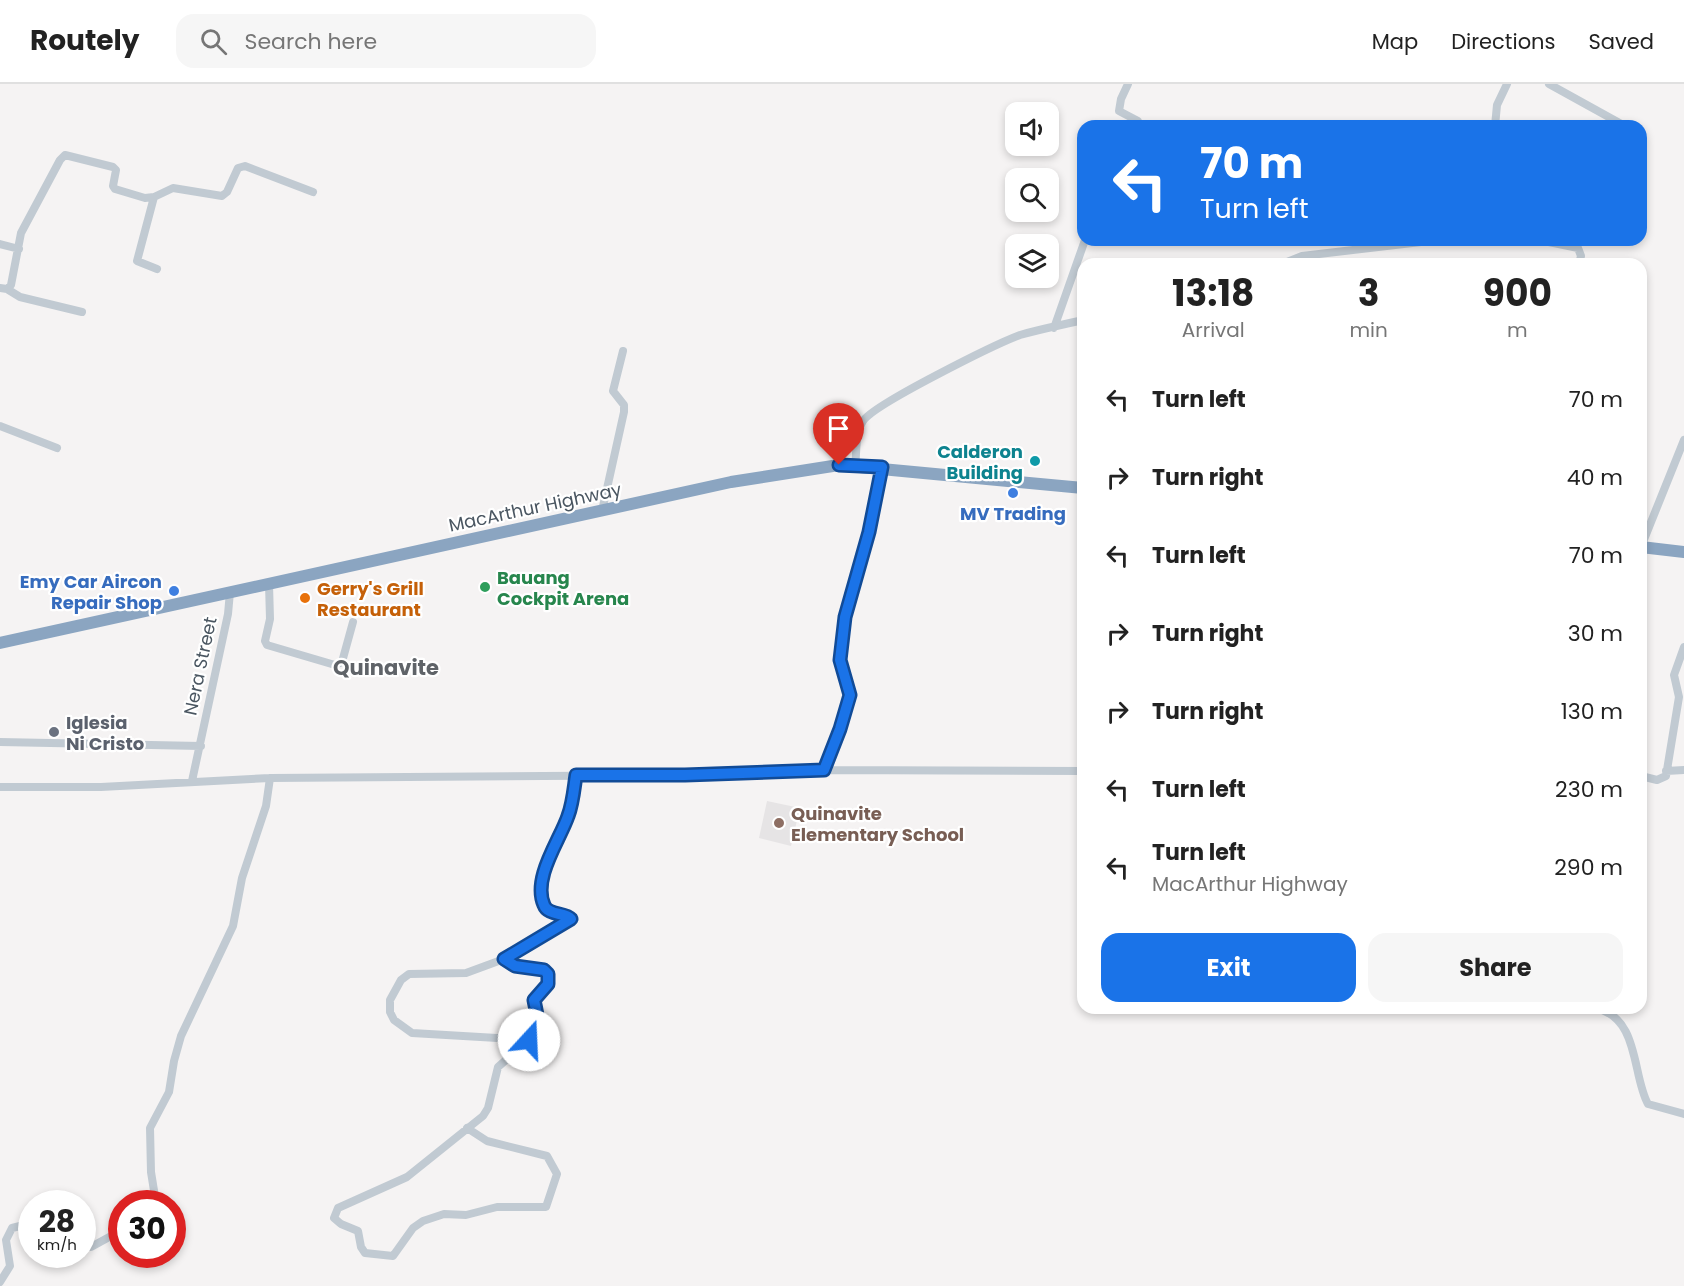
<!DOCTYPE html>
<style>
body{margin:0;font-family:Poppins,sans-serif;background:#f6f6f6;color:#222;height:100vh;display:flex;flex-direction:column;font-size:22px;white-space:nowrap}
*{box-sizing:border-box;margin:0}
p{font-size:20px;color:#767676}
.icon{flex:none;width:33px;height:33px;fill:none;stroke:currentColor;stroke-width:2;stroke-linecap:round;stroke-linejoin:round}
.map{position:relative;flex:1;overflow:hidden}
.drawer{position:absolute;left:1077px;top:174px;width:570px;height:756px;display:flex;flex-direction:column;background:#fff;border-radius:18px;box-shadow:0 3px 9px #0003}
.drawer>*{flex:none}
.banner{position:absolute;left:1077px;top:36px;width:570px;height:126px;border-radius:18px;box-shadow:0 3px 9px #0003;background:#1a73e8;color:#fff;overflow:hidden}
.tools{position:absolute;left:1005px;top:18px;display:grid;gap:12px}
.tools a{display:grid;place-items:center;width:54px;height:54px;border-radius:12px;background:#fff;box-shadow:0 3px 9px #0003;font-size:30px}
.speed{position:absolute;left:18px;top:1106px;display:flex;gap:12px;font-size:30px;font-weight:700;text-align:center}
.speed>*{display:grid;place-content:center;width:78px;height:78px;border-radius:50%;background:#fff;box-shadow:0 3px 9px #0003;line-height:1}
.speed small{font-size:15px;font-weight:400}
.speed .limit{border:9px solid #d22;background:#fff;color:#111}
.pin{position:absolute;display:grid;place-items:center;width:51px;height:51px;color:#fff;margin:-62px -26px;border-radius:50% 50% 50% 0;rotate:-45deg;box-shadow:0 0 6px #0007}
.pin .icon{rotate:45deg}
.me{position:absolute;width:66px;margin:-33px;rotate:20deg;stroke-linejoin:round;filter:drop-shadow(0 0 4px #0008)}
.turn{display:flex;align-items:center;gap:21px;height:126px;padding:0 24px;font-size:27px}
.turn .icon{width:78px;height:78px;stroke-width:2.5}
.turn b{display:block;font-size:42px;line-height:51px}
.eta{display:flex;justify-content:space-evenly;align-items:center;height:102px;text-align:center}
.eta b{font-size:36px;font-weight:700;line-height:42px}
.primary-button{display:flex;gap:12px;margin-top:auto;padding:12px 24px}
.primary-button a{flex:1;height:69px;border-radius:18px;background:#1a73e8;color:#fff;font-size:24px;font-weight:700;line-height:69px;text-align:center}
.primary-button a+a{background:#f6f6f6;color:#222}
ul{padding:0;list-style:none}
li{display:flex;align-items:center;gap:18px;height:78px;padding:0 24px}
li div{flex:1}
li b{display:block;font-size:22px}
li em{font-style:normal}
header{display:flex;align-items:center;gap:36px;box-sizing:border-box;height:84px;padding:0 30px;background:#fff;border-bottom:2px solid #e0e0e0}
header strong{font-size:28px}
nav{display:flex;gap:33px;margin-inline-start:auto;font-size:21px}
.search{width:420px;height:54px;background:#f6f6f6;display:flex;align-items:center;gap:15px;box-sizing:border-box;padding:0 21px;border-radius:18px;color:#767676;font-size:22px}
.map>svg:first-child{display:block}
</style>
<header>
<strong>Routely</strong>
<div class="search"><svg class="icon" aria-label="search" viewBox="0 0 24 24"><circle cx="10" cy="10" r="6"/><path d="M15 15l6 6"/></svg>Search here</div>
<nav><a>Map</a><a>Directions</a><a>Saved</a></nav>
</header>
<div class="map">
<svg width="1684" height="1202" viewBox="0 0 1684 1202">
<rect width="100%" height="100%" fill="#f5f3f3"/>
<path fill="#e6e4e5" d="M 767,717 L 800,724 L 791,762 L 759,754 Z"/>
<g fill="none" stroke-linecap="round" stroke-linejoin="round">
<path stroke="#c1cad2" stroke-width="8" d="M 1128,0 L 1121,15 L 1119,27 L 1138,37 L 1139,42
M 1549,0 L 1625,42
M 1495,42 L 1497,21 L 1507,0
M 154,113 L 137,177 L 157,185
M 1539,156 L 1578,164 L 1581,172 L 1579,180
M 0,160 L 19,165
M 1282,180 L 1302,172 L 1438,156
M 0,204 L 7,205 L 11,201 L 21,149 L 60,76 L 65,71 L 113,83 L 116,86 L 113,102 L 115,105 L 145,114 L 154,113 L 173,104 L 222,112 L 227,108 L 238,84 L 245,82 L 313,108
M 7,205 L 20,213 L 82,228
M 1054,244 L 1085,156
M 0,342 L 57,364
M 855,382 C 857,367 855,349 863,337 C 874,320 996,260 1020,251 C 1041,245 1062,241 1083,236
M 602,427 L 624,328 L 624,321 L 613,307 L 623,267
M 1641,463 L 1684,356
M 269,500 L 270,535 L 265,557 L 267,561 L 335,581 L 342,578 L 353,538
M 0,658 L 201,662
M 824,686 L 841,645 L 850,611 L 839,575 L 845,533 L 869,448 L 882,383
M 1666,687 L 1684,686
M 1641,692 L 1657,696 L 1666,692 L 1679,613 L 1674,591 L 1684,563
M 192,697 L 228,530 L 230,508
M 0,703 L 101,703 L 270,694 L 685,691 L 824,686 L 1083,687
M 1570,924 L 1572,924
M 1596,924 C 1640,934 1632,992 1648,1020 L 1684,1030
M 529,956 L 412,949 L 394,936 L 390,928 L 390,916 L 401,896 L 409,890 L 466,889 L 504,875 L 571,837 L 569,832 C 562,830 548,830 544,822 C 532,797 560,754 568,732 C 573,719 574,705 576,691
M 467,1044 L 487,1057 L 547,1072 L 557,1090 L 546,1123 L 497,1123 L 466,1131 L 444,1130 L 423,1137 L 413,1144 L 393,1172 L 365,1169 L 361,1163 L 358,1147 L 341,1140 L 334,1134 L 338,1124 L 407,1093 L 483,1032 L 488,1024 L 498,983 L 535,950 L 539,930 L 534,916 L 548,900 L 548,890 L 545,886 L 515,882 L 504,875
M 156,1119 L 151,1088 L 150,1044 L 169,1008 L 174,977 L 181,952 L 233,842 L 242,794 L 266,722 L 270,694
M 82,1162 L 91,1163 L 122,1146
M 0,1198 L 10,1182 L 6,1156 L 12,1144 L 20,1142 L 32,1145"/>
<path stroke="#8ba5c1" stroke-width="12" d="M 1641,463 L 1684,468
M 0,559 L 731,398 L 839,381 L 1083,404"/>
</g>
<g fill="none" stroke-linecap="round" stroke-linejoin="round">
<g stroke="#114b97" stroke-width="15">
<path id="route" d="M 529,956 C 542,942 537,932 534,916 L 548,900 L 548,890 L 544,886 L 515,882 L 504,875 L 571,835 C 565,828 548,832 544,821 C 532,794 560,756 568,732 C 573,719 574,704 576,691 L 685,691 L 824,686 L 840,645 L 850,611 L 840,576 L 845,533 L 869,448 L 882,383 L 839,381"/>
</g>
<use href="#route" stroke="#1a73e8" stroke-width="10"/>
</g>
<circle fill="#0f9aa8" stroke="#fff" stroke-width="2" cx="1035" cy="377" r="6"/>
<g fill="#3f7fe0" stroke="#fff" stroke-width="2">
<circle cx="1013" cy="409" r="6"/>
<circle cx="174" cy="507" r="6"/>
</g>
<circle fill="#2e9e5b" stroke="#fff" stroke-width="2" cx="485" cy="503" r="6"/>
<circle fill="#e8710a" stroke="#fff" stroke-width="2" cx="305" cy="514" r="6"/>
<circle fill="#6b7280" stroke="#fff" stroke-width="2" cx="54" cy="648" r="6"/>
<circle fill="#8d6e63" stroke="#fff" stroke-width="2" cx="779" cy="739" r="6"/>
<g text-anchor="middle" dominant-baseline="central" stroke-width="4.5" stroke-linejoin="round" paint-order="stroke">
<g font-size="18" font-weight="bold" fill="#0d838f" stroke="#fff" text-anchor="end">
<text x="1023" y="367">Calderon<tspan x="1023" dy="21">Building</tspan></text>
</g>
<g font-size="18" fill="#4a5661" stroke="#fff">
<text transform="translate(535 423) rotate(-12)">MacArthur Highway</text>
<text transform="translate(200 582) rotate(-78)">Nera Street</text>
</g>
<g font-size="18" font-weight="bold" fill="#366cbe" stroke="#fff">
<text x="1013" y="429">MV Trading</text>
<text x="162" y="497" text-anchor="end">Emy Car Aircon<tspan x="162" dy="21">Repair Shop</tspan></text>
</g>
<g font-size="18" font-weight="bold" fill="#27864d" stroke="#fff" text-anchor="start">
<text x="497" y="493">Bauang<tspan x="497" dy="21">Cockpit Arena</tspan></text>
</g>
<g font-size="18" font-weight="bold" fill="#c56008" stroke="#fff" text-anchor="start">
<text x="317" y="504">Gerry's Grill<tspan x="317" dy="21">Restaurant</tspan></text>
</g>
<g font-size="18" font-weight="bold" fill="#5b616d" stroke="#fff" text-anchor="start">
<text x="66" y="638">Iglesia<tspan x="66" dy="21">Ni Cristo</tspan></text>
</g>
<g font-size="18" font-weight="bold" fill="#785e54" stroke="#fff" text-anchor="start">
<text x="791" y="729">Quinavite<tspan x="791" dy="21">Elementary School</tspan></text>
</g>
<g font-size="21" font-weight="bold" fill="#5f6368" stroke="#fff">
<text x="386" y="583">Quinavite</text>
</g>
</g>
</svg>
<div class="tools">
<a><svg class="icon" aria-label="sound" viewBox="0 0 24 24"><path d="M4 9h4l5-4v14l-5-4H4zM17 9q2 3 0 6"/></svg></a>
<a><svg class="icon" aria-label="search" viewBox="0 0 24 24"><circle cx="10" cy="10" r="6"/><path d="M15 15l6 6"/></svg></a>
<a><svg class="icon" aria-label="layers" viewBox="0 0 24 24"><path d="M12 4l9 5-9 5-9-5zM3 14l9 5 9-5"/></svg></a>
</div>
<div class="speed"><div>28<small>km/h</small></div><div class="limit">30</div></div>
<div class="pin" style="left:839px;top:381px;background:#d93025"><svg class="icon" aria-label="arrive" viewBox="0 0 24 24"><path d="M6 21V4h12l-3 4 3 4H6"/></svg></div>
<svg class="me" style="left:529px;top:956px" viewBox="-20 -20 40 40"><circle r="19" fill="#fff"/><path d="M0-13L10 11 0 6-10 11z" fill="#1a73e8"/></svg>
<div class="banner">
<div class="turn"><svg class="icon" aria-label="left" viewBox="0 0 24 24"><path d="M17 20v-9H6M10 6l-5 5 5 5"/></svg><div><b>70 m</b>Turn left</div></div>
</div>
<section class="drawer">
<div class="eta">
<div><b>13:18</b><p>Arrival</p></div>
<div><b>3</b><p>min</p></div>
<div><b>900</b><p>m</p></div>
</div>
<ul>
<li><svg class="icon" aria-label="left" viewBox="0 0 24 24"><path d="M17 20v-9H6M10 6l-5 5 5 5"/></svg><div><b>Turn left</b></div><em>70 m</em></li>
<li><svg class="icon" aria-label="right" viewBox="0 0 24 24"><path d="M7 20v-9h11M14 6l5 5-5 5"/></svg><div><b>Turn right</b></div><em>40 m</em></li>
<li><svg class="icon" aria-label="left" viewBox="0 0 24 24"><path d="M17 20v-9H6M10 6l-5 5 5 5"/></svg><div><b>Turn left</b></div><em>70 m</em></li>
<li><svg class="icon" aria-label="right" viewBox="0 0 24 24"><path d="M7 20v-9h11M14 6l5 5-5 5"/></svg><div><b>Turn right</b></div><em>30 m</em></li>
<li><svg class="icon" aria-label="right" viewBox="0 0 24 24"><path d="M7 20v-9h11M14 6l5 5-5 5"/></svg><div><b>Turn right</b></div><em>130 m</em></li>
<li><svg class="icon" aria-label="left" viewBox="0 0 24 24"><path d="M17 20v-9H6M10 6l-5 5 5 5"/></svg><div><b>Turn left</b></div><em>230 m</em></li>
<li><svg class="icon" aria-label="left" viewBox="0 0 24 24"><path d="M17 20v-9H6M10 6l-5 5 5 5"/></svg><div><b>Turn left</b><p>MacArthur Highway</p></div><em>290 m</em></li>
</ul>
<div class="primary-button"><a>Exit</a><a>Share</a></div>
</section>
</div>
